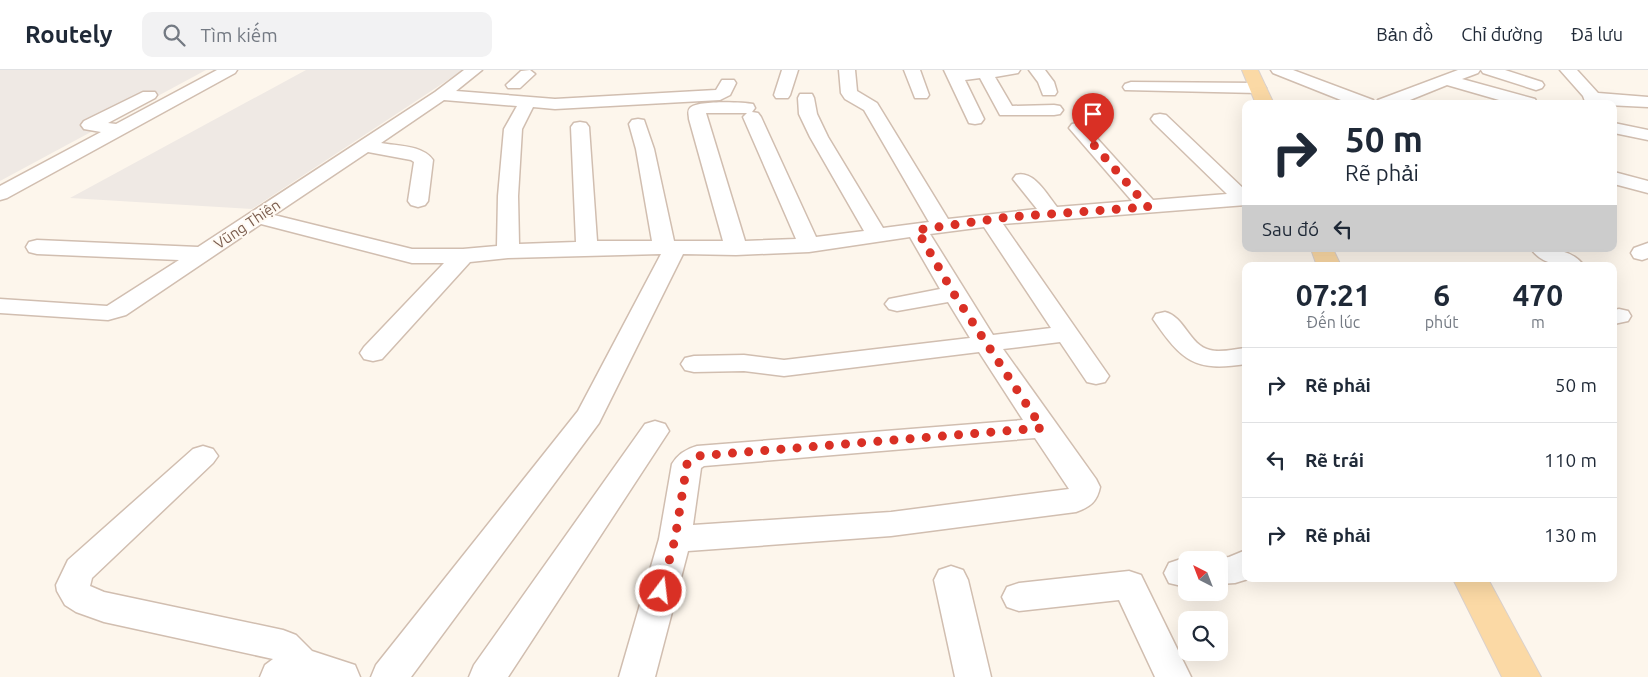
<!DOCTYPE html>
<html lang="vi">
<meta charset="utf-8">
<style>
body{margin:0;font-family:Ubuntu,sans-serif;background:#f2f2f3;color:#1f2937;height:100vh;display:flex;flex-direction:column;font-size:19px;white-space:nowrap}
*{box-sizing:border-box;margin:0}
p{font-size:16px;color:#747a83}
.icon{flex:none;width:28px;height:28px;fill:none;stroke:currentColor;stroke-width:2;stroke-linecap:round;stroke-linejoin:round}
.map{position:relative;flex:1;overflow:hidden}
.drawer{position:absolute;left:1242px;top:192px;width:375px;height:320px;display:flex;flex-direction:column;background:#fff;border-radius:10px;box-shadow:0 5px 20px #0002}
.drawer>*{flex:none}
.banner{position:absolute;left:1242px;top:30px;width:375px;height:152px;border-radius:10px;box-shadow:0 5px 20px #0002;background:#fff;color:#1f2937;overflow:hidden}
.needle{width:32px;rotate:318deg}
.controls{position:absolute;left:1178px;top:481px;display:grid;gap:10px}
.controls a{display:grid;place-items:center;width:50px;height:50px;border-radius:10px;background:#fff;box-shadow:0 5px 20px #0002;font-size:25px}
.pin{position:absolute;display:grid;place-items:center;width:42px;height:42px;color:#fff;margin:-51px -21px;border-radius:50% 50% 50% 0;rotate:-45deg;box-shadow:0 0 5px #0007}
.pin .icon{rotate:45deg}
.me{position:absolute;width:55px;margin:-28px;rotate:15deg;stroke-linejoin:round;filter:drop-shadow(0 0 4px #0008)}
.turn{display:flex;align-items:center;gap:18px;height:105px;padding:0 20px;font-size:22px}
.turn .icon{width:65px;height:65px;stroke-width:2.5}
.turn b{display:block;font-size:35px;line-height:42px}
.then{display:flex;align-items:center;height:48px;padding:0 20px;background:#0003;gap:10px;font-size:19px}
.eta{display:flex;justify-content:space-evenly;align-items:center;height:85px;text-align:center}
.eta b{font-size:30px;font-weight:600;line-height:35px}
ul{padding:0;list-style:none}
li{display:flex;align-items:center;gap:15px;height:75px;padding:0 20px;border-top:1px solid #e0e1e3}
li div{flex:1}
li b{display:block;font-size:19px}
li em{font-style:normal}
header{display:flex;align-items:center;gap:30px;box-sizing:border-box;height:70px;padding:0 25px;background:#fff;border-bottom:1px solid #e0e1e3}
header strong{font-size:24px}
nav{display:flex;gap:28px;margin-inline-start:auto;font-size:18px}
.search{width:350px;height:45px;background:#f2f2f3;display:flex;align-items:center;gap:12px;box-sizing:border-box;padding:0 18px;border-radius:10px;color:#747a83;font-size:19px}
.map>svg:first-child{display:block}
</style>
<header>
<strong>Routely</strong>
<div class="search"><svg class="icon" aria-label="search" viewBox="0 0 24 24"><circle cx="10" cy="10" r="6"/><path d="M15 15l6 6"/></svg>Tìm kiếm</div>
<nav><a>Bản đồ</a><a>Chỉ đường</a><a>Đã lưu</a></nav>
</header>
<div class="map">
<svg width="1648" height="607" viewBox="0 0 1648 607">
<rect width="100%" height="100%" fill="#fdf6ec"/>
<path fill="#efe9e4" d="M 0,0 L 206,0 L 0,111 Z
M 306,0 L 463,0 L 252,139 L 70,128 Z"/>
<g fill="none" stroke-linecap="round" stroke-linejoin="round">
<g stroke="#d1beb0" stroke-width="3">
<path id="minor" d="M 217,0 L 237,0 L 235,3 L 7,128 L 0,130 L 0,116 L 101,62 L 84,59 L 81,55 L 84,51 L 143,22 L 155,22 L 157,25 L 155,28 L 108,53 L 116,54 Z
M 464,0 L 482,0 L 456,21 L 555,29 L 716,20 L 722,10 L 734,10 L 736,13 L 730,25 L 720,30 L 555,39 L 533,37 L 522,59 L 518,126 L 519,174 L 576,172 L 571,57 L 574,53 L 580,52 L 586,53 L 589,57 L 597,171 L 652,171 L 636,79 L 629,54 L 632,50 L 638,49 L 644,50 L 654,79 L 674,171 L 723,171 L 689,49 C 689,45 687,41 690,38 C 697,30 743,32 753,34 L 755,38 L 752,42 L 758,43 L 761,47 L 816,167 L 864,161 L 810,67 L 799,44 L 798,28 L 800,24 L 812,24 L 814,28 L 817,44 L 828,67 L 883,158 L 929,152 L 864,40 L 845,29 L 841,23 L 839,0 L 855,0 L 857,21 L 877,33 L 948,149 L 1037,139 L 1013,109 L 1016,105 C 1034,100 1047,125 1057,137 L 1132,131 L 1069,58 L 1072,54 L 1078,53 L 1084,54 L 1153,130 L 1227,124 L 1154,53 L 1151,49 L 1154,45 L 1160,44 L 1166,45 L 1246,121 L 1246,135 L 1003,154 L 1109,306 L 1105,312 L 1096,314 L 1087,312 L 1060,272 L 1003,279 L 1096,409 L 1100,417 C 1097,432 1090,437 1076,442 L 891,466 L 688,481 L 655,607 L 619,607 L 659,469 L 672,394 C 678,384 686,379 697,376 L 1023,350 L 979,282 L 784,306 L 744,301 L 694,302 L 685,300 L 681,294 L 685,288 L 694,286 L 744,285 L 784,290 L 970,268 L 948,232 L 897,241 L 889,239 L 885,234 L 889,229 L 940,219 L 910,167 L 809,182 L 736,185 L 683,184 L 599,353 L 411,607 L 371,607 L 376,595 L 578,341 L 661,184 L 508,188 L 470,192 L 382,289 L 373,291 L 364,289 L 360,283 L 364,277 L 444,193 L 412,193 L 261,154 L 126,245 L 108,250 L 0,243 L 0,229 L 107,236 L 179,190 L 37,184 L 29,182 L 26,177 L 29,172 L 37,170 L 198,177 L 435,22 ZM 444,30 L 517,36 L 504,59 L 498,126 L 497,176 L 463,179 L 412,179 L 274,145 L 368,82 L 411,90 L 414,92 L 408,131 L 411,135 L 418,137 L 425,135 L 428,131 L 433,90 C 423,75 397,76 381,73 ZM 706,43 L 747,43 L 743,47 L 796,169 L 745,171 ZM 984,157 L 1051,258 L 993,265 L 930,164 ZM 1035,368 L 1069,419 L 891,442 L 693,455 L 701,398 L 704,396 Z
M 782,0 L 798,0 L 790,25 L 788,28 L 776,28 L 774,25 Z
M 904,0 L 920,0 L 929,25 L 927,28 L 915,28 Z
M 944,0 L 1020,0 L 1018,3 L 995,7 L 1012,36 L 1054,35 L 1060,36 L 1063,40 L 1060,44 L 1054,45 L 1000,45 L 980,8 L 965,10 L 984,49 L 981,53 L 975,54 L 969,53 Z
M 1029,0 L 1045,0 L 1054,12 L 1057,22 L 1055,25 L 1043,25 L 1038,12 Z
M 1271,0 L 1293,0 L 1373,30 L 1375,34 L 1351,34 L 1273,3 Z
M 1458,0 L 1480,0 L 1478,3 L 1462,9 L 1535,29 L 1537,33 L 1513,34 L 1447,15 L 1400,34 L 1376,34 L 1378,30 Z
M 1481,0 L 1505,0 L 1542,12 L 1544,15 L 1542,18 L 1536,20 L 1483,3 Z
M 1560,0 L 1577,0 L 1598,23 L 1648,27 L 1648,37 L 1586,34 L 1583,26 Z
M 521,1 L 530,0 L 535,4 L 520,18 L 508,18 L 506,15 Z
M 1131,12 L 1258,13 L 1264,15 L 1266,18 L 1264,21 L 1258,23 L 1125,20 L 1123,17 L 1125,14 Z
M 1614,53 L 1648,60 L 1648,70 L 1614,63 Z
M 1614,102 L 1648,111 L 1648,123 L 1614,114 Z
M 1648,173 L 1648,188 L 1642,190 L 1634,188 L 1631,183 L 1634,178 Z
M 1531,179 C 1549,178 1573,179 1584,196 C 1566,197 1543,196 1531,179 Z
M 1619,239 L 1628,241 L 1631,246 L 1628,251 L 1614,254 L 1614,240 Z
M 1165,242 C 1185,247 1189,275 1210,280 C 1221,283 1235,279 1246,278 L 1246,294 C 1194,302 1182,291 1153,249 L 1156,244 Z
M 655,351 L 665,354 L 669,361 L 508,607 L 469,607 L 474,595 L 645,354 Z
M 203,376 L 213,379 L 218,386 L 213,393 L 92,508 L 90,516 L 104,522 L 283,560 L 296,565 L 312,581 L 355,595 L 360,607 L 260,607 L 265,595 L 273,589 L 104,552 L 76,542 L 65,535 L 57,521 L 56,515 L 68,490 L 193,379 Z
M 1246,480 L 1246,509 L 1248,509 L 1235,513 L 1219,514 L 1219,490 L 1212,490 L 1229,487 Z
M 1181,489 L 1188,490 L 1186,517 L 1169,513 L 1164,503 L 1169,493 Z
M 951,496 L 963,500 L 968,510 L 991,607 L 955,607 L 934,510 L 939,500 Z
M 1129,501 L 1141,505 L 1191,607 L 1155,607 L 1119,530 L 1019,541 L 1007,537 L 1002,527 L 1007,517 L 1019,513 Z"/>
</g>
<g stroke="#dad1cd" stroke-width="2">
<path id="major" d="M 1242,0 L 1258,0 L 1274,34 L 1256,34 Z
M 1311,179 L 1333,179 L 1341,196 L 1317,196 Z
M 1453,509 L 1488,509 L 1541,607 L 1502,607 Z"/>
</g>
<use href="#minor" fill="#fff" fill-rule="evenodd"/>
<use href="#major" fill="#fbd9a5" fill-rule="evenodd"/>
</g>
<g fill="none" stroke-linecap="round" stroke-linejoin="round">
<path stroke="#d93025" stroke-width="9" stroke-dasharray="0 16.2" d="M 661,521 L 675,469 L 687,394 L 697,386 L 1042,358 L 954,224 L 917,160 L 1008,147 L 1148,137 L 1093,74"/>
</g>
<g text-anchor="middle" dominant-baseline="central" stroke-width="4" stroke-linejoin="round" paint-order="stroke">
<g font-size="15" fill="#7a5c4d" stroke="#fffaf3">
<text transform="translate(247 154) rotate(-34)">Vũng Thiện</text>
</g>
</g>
</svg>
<div class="controls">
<a><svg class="needle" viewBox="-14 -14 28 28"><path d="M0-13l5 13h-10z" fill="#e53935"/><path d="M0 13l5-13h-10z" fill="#747a83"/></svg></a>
<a><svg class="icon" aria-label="search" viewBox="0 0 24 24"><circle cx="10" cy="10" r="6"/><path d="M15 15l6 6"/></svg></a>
</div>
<div class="pin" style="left:1093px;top:74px;background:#d93025"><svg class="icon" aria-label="arrive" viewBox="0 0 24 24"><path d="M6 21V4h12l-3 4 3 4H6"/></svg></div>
<svg class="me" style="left:661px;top:521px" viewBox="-20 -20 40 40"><circle r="17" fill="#d93025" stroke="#fff" stroke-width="3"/><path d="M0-11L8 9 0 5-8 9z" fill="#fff"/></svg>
<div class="banner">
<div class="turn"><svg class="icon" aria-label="right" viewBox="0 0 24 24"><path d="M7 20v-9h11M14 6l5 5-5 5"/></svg><div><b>50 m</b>Rẽ phải</div></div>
<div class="then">Sau đó<svg class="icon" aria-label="left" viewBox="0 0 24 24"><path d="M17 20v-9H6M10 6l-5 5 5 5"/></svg></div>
</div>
<section class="drawer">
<div class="eta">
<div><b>07:21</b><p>Đến lúc</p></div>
<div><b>6</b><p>phút</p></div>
<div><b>470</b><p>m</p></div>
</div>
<ul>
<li><svg class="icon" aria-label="right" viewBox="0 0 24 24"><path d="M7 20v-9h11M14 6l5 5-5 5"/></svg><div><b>Rẽ phải</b></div><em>50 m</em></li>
<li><svg class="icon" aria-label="left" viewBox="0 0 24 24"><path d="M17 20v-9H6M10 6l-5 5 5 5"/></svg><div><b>Rẽ trái</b></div><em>110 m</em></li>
<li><svg class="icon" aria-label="right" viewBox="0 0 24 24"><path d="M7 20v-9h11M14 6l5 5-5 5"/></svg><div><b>Rẽ phải</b></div><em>130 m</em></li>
</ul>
</section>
</div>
